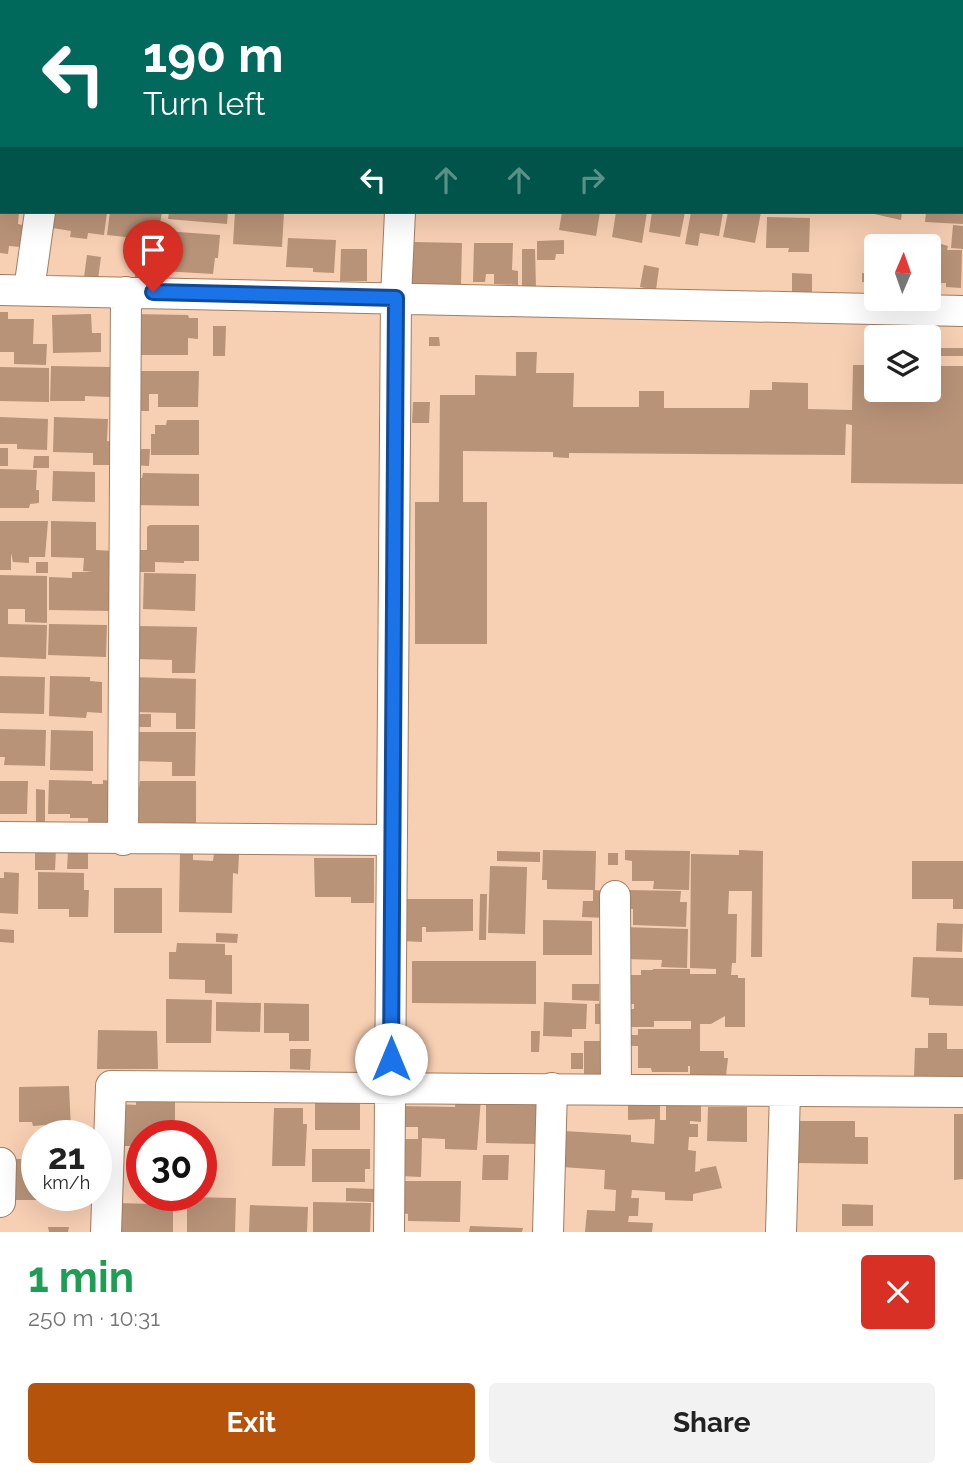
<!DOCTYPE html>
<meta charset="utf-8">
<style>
body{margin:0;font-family:Raleway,sans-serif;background:#f2f2f2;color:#222;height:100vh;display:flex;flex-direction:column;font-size:26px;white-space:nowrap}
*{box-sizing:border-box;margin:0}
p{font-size:23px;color:#767676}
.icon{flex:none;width:38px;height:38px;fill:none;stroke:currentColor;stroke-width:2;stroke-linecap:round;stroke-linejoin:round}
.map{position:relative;height:1232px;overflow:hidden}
.side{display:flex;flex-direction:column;background:#fff;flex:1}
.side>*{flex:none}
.top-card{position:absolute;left:0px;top:0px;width:964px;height:214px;box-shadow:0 7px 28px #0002;background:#00695c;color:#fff;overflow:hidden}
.needle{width:46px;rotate:2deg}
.buttons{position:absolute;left:864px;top:234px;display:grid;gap:14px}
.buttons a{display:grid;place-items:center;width:77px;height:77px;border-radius:7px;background:#fff;box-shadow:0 7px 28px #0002;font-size:35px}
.speed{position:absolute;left:21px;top:1120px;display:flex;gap:14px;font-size:35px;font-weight:700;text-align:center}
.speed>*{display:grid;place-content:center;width:91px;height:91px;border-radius:50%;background:#fff;box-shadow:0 7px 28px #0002;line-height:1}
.speed small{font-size:18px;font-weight:400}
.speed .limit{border:10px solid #d22;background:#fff;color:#111}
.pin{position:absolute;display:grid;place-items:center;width:60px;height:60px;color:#fff;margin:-72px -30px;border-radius:50% 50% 50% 0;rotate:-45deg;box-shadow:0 0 7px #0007}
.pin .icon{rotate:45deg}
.me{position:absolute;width:77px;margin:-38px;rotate:0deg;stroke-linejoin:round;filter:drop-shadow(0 0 5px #0008)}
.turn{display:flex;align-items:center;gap:24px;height:147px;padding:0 28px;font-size:32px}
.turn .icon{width:91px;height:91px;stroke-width:2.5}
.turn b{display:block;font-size:49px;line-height:60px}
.lanes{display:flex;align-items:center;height:66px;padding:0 28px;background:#0003;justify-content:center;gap:35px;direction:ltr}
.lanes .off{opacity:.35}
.round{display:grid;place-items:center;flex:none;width:74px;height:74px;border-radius:7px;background:#f2f2f2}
.overview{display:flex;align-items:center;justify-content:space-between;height:119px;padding:0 28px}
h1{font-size:42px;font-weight:700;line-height:52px;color:#1e9e55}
.cta{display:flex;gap:14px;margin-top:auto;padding:14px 28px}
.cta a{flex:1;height:80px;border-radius:7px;background:#b45309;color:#fff;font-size:28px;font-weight:700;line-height:80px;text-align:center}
.cta a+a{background:#f2f2f2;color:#222}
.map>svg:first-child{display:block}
</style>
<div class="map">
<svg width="963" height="1232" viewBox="0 0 963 1232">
<rect width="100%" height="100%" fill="#f7cfb3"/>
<path fill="#b89378" d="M 0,212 L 19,212 L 18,224 L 23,225 L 21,247 L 9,246 L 8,254 L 0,253 Z
M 55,212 L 107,212 L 104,235 L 88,233 L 87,239 L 70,237 L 71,231 L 53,228 Z
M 110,212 L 162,212 L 157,241 L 143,239 L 142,244 L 125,242 L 126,237 L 107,235 Z
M 169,212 L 228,212 L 227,224 L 168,219 Z
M 235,212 L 284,212 L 282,247 L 233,244 Z
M 562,212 L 600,212 L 596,236 L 559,230 Z
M 616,212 L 647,212 L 642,243 L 612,237 Z
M 652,212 L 685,212 L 680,237 L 649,232 Z
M 691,212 L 723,212 L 719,236 L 700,233 L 698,246 L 685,244 Z
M 728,212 L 761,212 L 755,243 L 723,237 Z
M 865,212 L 902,212 L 901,220 Z
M 926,212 L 963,212 L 963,224 L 925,222 Z
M 767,217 L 810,218 L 809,252 L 788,252 L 789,248 L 766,248 Z
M 953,225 L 963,226 L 963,249 L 951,248 Z
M 165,231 L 220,235 L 218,258 L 215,258 L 213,274 L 162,271 Z
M 288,238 L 336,240 L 334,273 L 313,272 L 313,268 L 286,267 Z
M 924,239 L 948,246 L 947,250 L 962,250 L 961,288 L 946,287 L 946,283 L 929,283 L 929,247 L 923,247 Z
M 564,240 L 564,254 L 556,254 L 555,260 L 537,260 L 537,241 Z
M 413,242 L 462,243 L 461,285 L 412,284 Z
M 474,243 L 513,243 L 512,270 L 518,271 L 518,285 L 494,284 L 494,274 L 486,274 L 485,282 L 473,282 Z
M 341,249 L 367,249 L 367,281 L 340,281 Z
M 522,249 L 535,249 L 536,289 L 522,289 Z
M 137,251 L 159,253 L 157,280 L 135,278 Z
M 87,255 L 101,257 L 98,279 L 84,277 Z
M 644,265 L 659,268 L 656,290 L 640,287 Z
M 792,273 L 812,274 L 812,294 L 792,294 Z
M 862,273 L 877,275 L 877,293 L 870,293 L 870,282 L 862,282 Z
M 0,312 L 8,312 L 8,319 L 34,319 L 33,344 L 47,344 L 46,365 L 14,364 L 14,352 L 0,352 Z
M 91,314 L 92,333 L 101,333 L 101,352 L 53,353 L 52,315 Z
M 133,314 L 188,315 L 189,318 L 198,318 L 198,339 L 188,338 L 188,355 L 138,355 Z
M 213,326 L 226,326 L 225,356 L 213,356 Z
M 429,337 L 439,337 L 440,346 L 429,346 Z
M 871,339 L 877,339 L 877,357 L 871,357 Z
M 929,348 L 963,348 L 963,356 L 929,356 Z
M 516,352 L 537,352 L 536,373 L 574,373 L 573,407 L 639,407 L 639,391 L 664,391 L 664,408 L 749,408 L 750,390 L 772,390 L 772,382 L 808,383 L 808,409 L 852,410 L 853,365 L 877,365 L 877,390 L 929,390 L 929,366 L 963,366 L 963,484 L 851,483 L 852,425 L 846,424 L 845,455 L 569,453 L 569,458 L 553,457 L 553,452 L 463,451 L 463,502 L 487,502 L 487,644 L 415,644 L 415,502 L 439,502 L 440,395 L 475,395 L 475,375 L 516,376 Z
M 51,366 L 110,367 L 110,397 L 85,396 L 85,401 L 50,401 Z
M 0,367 L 49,368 L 49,402 L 0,401 Z
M 137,371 L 199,371 L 198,407 L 158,407 L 158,394 L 149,394 L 149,411 L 132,411 Z
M 413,402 L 430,402 L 429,423 L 412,423 Z
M 0,417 L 48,419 L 47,450 L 17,449 L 17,444 L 0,444 Z
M 54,417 L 108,419 L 107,441 L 114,442 L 113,465 L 93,465 L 93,453 L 53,452 Z
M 167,420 L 199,420 L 199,455 L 151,455 L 151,434 L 155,434 L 155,425 L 166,425 Z
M 0,448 L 8,448 L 8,466 L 0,466 Z
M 131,449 L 150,449 L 149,466 L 131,465 Z
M 34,456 L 49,456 L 49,468 L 33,468 Z
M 0,469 L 37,470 L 36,490 L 39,490 L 39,503 L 30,504 L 29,508 L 0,508 Z
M 53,471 L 95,472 L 95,502 L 52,501 Z
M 143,473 L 199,474 L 199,506 L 132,505 L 132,478 L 142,478 Z
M 0,521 L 48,521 L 45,557 L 29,557 L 29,563 L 13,562 L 11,553 L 11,570 L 0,570 Z
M 51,521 L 96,522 L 96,550 L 114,551 L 113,611 L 49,610 L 49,577 L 72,578 L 72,572 L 93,572 L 83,571 L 84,558 L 51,557 Z
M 150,525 L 199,525 L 199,561 L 184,561 L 184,563 L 155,562 L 155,572 L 134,572 L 134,550 L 147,550 L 147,527 Z
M 36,562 L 48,562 L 48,573 L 36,573 Z
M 144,573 L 196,574 L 195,611 L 143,609 Z
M 0,575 L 47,576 L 47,623 L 25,622 L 25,609 L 8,609 L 8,624 L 47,625 L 46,659 L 0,657 Z
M 49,624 L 107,625 L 106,657 L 48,655 Z
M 137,626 L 197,627 L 195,673 L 172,673 L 172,660 L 136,659 Z
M 0,676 L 45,677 L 44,714 L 0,713 Z
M 50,676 L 90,677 L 90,681 L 102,682 L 102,713 L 87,712 L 86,718 L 49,716 Z
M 132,677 L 196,679 L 195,729 L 176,729 L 176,713 L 131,712 Z
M 130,714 L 151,714 L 151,727 L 130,727 Z
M 0,729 L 46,730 L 45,766 L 4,765 L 5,757 L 0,757 Z
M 51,730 L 93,731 L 93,771 L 50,770 Z
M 137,732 L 196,732 L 195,776 L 172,776 L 172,762 L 136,761 Z
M 49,780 L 92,781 L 92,784 L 103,784 L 103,780 L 113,781 L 112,822 L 88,830 L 88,818 L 70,818 L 70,814 L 48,814 Z
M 0,781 L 28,781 L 27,814 L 0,814 Z
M 140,781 L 196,781 L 196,830 L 176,830 L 176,823 L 130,822 L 130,789 L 139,789 Z
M 36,789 L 45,790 L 45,829 L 36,829 Z
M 35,850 L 56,850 L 55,870 L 35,870 Z
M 68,850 L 88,851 L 88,869 L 67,869 Z
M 543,850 L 596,851 L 595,890 L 547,889 L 547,880 L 542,880 Z
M 625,850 L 690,851 L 689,890 L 653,889 L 654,881 L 632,881 L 632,861 L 625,860 Z
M 739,850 L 763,851 L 762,957 L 751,957 L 752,891 L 729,891 L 728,914 L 737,914 L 736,963 L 732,963 L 731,975 L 738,975 L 738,978 L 745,978 L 745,1027 L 725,1027 L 725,1016 L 711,1024 L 700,1024 L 700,1051 L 724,1051 L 724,1058 L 728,1058 L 726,1076 L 690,1076 L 690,1066 L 688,1066 L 688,1072 L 652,1072 L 651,1068 L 638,1068 L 638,1046 L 623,1046 L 623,1035 L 638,1035 L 638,1029 L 691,1029 L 691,1021 L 654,1021 L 654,1027 L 624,1027 L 624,1009 L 634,1009 L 634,1004 L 623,1004 L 623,975 L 641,975 L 641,970 L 653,970 L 653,969 L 690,969 L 690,974 L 716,974 L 716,969 L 690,968 L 691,854 L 739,855 Z
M 497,851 L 540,852 L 540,862 L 497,861 Z
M 180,852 L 193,852 L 193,860 L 213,861 L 214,853 L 239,854 L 238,874 L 233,873 L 232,913 L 179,912 Z
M 608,853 L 618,853 L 618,865 L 608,865 Z
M 314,858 L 374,858 L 374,903 L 351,903 L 351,897 L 315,897 Z
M 912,861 L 963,861 L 963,909 L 953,909 L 953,899 L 912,899 Z
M 490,866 L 527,867 L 525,934 L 488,933 Z
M 4,872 L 19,873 L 18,914 L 0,913 L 0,878 L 4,878 Z
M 38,872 L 84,873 L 84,890 L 89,890 L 88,917 L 69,917 L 69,909 L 38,909 Z
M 114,888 L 162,888 L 162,933 L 114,933 Z
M 593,890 L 609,891 L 608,918 L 582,917 L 583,901 L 593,901 Z
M 626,890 L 681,891 L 680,902 L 687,902 L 686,927 L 633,925 L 633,909 L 625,909 Z
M 480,894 L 487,894 L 486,940 L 479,940 Z
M 403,899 L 473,899 L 473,931 L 426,932 L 426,927 L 422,927 L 422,942 L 402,941 Z
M 543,920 L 592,921 L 592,955 L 543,955 Z
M 937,923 L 963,924 L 962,952 L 936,951 Z
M 624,927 L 688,929 L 687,968 L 661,967 L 662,960 L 623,959 Z
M 0,929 L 14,930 L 14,943 L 0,942 Z
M 216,933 L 238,934 L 237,943 L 216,942 Z
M 177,943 L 225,944 L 225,955 L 232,955 L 232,994 L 205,993 L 205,980 L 169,979 L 169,952 L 176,952 Z
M 913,957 L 963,958 L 963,1006 L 929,1005 L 929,998 L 911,997 Z
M 412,961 L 536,961 L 536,1004 L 412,1003 Z
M 572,984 L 599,984 L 599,1001 L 572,1000 Z
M 166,999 L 212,1000 L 211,1043 L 166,1043 Z
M 216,1002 L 261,1003 L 260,1032 L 216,1031 Z
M 544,1002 L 587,1004 L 586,1029 L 572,1029 L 572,1037 L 543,1036 Z
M 264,1003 L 309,1004 L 309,1041 L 289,1041 L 289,1033 L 264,1033 Z
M 606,1003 L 606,1024 L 595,1024 L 595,1004 Z
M 98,1030 L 157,1031 L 158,1069 L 97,1069 Z
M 531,1031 L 540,1031 L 539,1052 L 531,1052 Z
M 928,1033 L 947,1033 L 947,1049 L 963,1049 L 963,1076 L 914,1076 L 915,1048 L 928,1048 Z
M 584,1041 L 608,1041 L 604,1075 L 584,1075 Z
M 290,1049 L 311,1049 L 310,1070 L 290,1069 Z
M 571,1053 L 583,1053 L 583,1069 L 571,1069 Z
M 69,1086 L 71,1129 L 46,1129 L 46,1125 L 33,1126 L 32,1122 L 19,1122 L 19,1087 Z
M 136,1097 L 175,1098 L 175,1136 L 142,1136 L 142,1146 L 116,1146 L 118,1104 L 136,1105 Z
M 456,1097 L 481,1098 L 477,1150 L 445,1149 L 445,1139 L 422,1138 L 421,1177 L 399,1176 L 399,1139 L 418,1139 L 418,1127 L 401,1127 L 402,1106 L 455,1107 Z
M 315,1098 L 360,1099 L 360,1130 L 315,1130 Z
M 628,1100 L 660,1100 L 660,1120 L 666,1120 L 666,1100 L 701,1100 L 701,1122 L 690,1121 L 690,1124 L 698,1124 L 698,1137 L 689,1137 L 688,1150 L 696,1151 L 695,1172 L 700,1171 L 700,1169 L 716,1166 L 722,1188 L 693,1194 L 693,1201 L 665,1200 L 665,1192 L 632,1190 L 631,1198 L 639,1198 L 638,1216 L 629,1216 L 628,1222 L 653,1223 L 652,1232 L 585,1232 L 587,1210 L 615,1211 L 616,1190 L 604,1189 L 605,1170 L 562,1167 L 564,1131 L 631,1135 L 631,1142 L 654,1144 L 655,1119 L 628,1120 Z
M 486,1101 L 537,1102 L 537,1144 L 486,1143 Z
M 708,1107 L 747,1107 L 747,1142 L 707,1141 Z
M 274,1108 L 303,1108 L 303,1124 L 307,1124 L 305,1166 L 272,1166 Z
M 954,1114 L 963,1114 L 963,1179 L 954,1180 Z
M 798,1121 L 855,1121 L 855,1137 L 868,1137 L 868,1164 L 798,1163 Z
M 312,1149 L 370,1149 L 370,1169 L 365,1169 L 365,1182 L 312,1182 Z
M 483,1155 L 509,1155 L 508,1180 L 482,1180 Z
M 16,1159 L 37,1159 L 37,1195 L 46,1195 L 46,1200 L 12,1200 L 9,1165 L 17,1165 Z
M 401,1181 L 461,1181 L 460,1222 L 408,1221 L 408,1214 L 401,1213 Z
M 346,1188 L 374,1189 L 374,1202 L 346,1201 Z
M 50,1195 L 90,1195 L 89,1200 L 50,1199 Z
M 187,1197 L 236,1198 L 235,1232 L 187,1232 Z
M 154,1200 L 173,1200 L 173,1232 L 116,1232 L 116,1203 L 154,1204 Z
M 313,1202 L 371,1203 L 370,1232 L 313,1232 Z
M 842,1204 L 873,1205 L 873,1226 L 842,1226 Z
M 250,1205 L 308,1207 L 307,1232 L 249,1232 Z
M 470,1226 L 523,1228 L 522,1232 L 469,1232 Z
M 48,1227 L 69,1227 L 68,1232 L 49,1232 Z"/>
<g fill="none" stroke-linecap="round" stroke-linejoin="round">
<g stroke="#a17d63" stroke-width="32">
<path id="street" d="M 66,2 L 67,0
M 417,2 L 417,0
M 813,2 L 813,0
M 0,74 L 2,74
M 962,121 L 963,122
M 0,290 L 963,311
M 29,290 L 40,212
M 0,837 L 391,840
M 123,840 L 126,292
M 615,896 L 616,1089
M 0,1202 L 1,1163
M 106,1232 L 111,1086 C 395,1087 679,1092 963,1092
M 389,1232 L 396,297 L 400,212
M 548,1232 L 552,1088
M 781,1232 L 785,1092"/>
</g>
<use href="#street" stroke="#fff" stroke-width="30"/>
</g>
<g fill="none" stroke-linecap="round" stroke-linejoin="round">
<g stroke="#114b97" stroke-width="18">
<path id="route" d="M 153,292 L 396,298 L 391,1059"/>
</g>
<use href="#route" stroke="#1a73e8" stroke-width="12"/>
</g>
</svg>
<div class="buttons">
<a><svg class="needle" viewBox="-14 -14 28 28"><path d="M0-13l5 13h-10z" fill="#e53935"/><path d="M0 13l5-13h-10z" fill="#767676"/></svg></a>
<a><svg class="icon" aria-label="layers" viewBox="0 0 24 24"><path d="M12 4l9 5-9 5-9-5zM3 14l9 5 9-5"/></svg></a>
</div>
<div class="speed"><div>21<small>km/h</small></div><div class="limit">30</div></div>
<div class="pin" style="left:153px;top:292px;background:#d93025"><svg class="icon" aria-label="arrive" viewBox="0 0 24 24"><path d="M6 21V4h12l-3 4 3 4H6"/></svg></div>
<svg class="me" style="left:391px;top:1059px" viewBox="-20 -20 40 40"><circle r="19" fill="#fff"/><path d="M0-13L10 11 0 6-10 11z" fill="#1a73e8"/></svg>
<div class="top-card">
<div class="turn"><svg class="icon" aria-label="left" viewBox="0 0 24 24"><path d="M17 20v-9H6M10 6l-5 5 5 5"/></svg><div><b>190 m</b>Turn left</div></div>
<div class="lanes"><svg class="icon" aria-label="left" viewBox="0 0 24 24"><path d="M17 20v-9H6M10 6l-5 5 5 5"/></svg><svg class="icon off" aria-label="ahead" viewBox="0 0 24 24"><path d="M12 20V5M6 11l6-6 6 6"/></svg><svg class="icon off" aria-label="ahead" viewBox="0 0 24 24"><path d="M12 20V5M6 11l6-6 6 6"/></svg><svg class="icon off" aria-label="right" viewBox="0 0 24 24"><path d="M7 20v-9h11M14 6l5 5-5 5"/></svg></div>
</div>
</div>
<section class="side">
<div class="overview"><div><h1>1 min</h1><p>250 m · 10:31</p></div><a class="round" style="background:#d93025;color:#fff"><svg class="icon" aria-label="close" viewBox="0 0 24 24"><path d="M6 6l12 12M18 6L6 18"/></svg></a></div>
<div class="cta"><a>Exit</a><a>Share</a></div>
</section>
